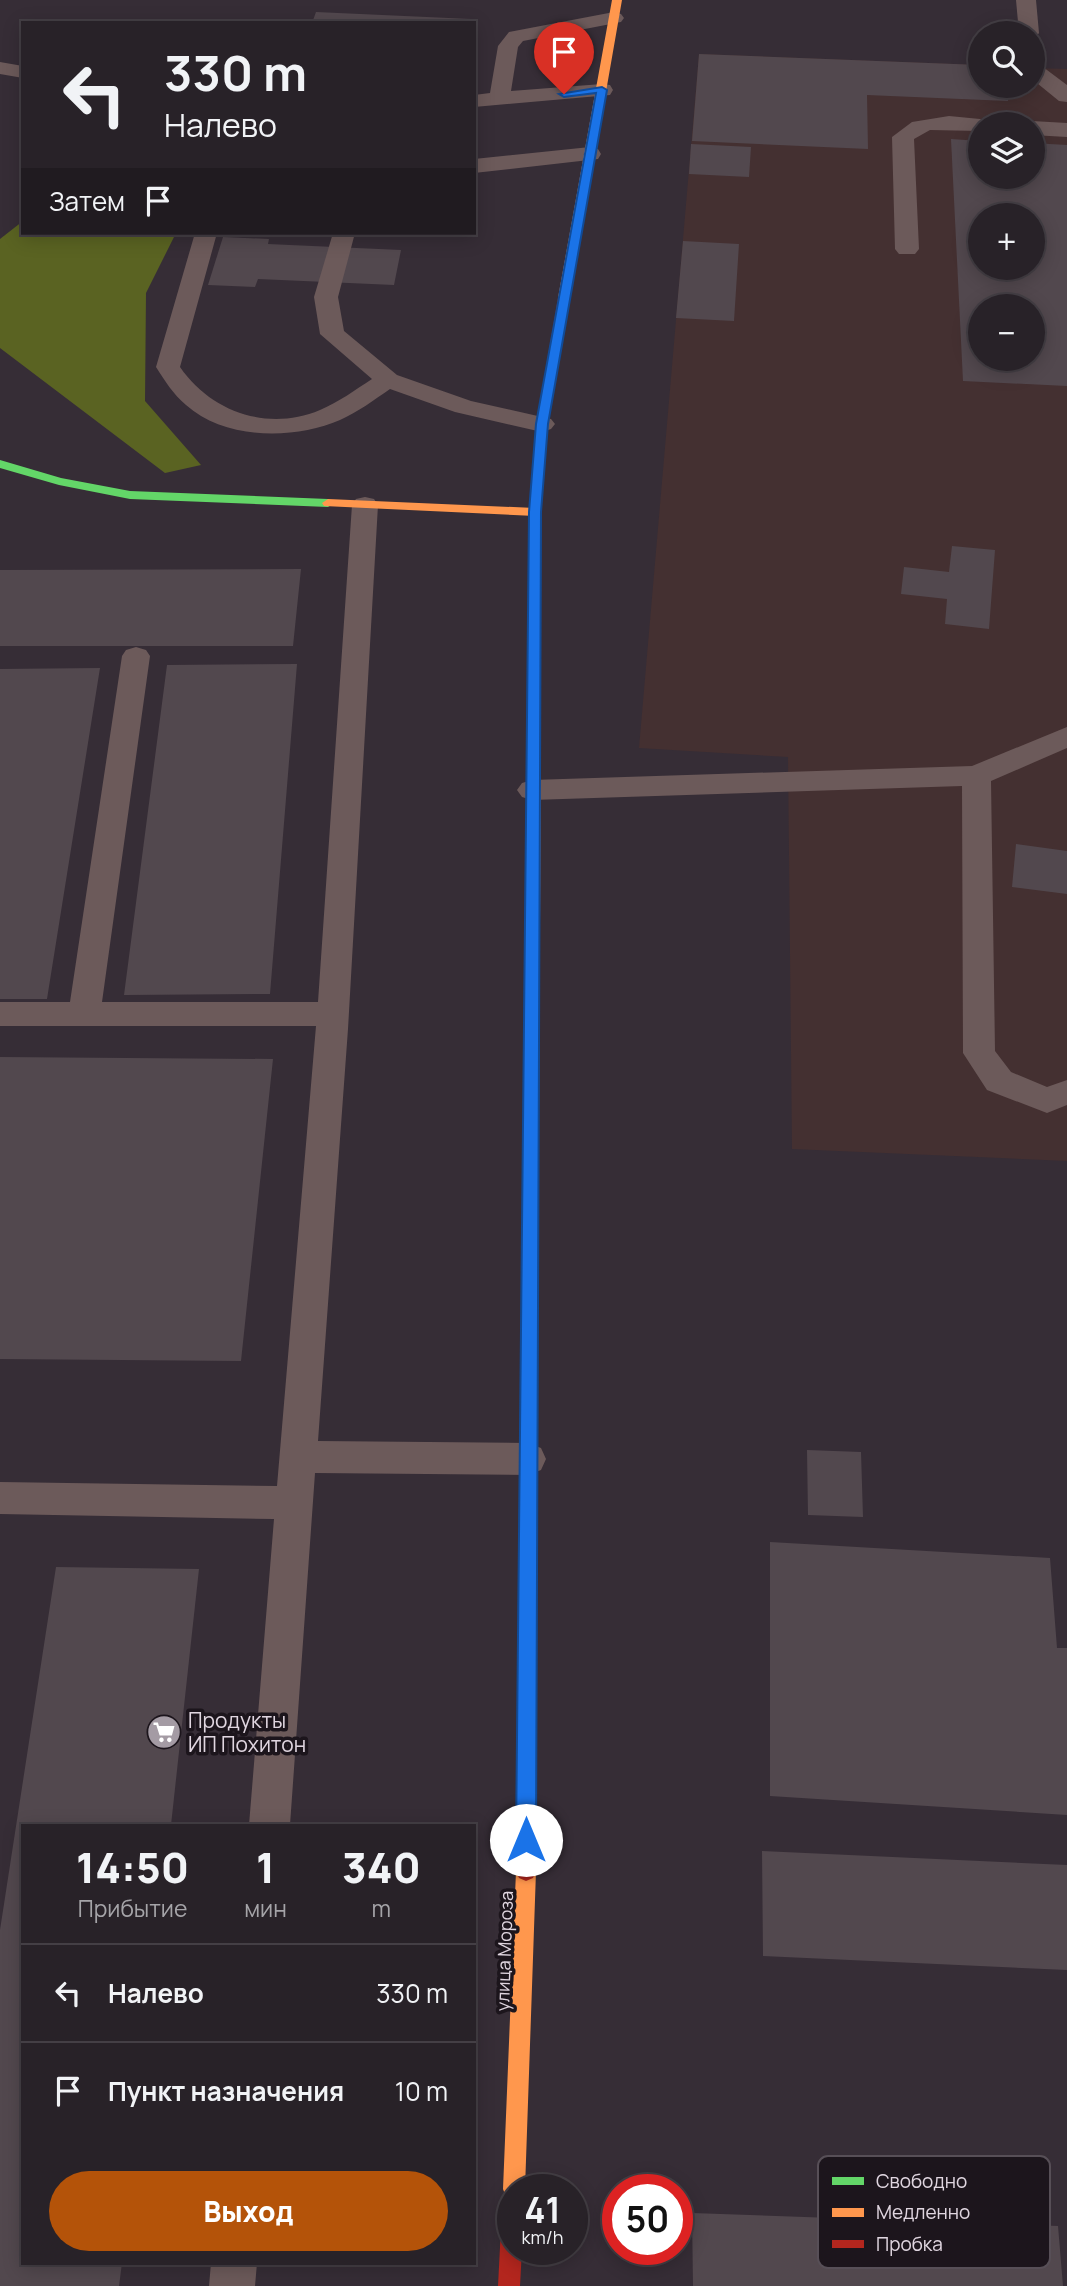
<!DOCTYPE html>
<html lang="ru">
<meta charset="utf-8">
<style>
body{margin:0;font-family:Manrope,sans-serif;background:#342f34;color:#f1f3f6;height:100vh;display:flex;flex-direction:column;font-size:26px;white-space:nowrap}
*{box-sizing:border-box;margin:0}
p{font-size:23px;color:#a5a4a8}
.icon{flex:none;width:38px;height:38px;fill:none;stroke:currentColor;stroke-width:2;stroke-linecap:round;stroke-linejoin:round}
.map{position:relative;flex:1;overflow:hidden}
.details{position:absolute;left:21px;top:1824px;width:455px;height:441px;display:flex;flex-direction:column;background:#282228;border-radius:0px;box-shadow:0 4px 18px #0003,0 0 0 2px #443f45}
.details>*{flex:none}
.hud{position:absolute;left:21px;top:21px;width:455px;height:214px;border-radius:0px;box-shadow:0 4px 18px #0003,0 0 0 2px #443f45;background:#282228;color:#f1f3f6;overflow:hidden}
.tools{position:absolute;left:968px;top:21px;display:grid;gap:14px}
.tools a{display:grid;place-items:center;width:77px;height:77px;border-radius:50%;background:#282228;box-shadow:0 4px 18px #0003,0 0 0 2px #443f45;font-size:35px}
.speed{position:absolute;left:497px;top:2174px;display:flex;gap:14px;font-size:35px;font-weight:700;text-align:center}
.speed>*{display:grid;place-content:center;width:91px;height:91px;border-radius:50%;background:#282228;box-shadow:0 4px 18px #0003,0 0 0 2px #443f45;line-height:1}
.speed small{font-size:18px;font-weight:400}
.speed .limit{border:10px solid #d22;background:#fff;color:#111}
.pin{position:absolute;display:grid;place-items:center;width:60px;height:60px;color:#fff;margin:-72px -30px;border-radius:50% 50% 50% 0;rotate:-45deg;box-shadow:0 0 7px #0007}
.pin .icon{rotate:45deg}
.me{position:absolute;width:77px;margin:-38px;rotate:0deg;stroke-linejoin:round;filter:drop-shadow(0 0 5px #0008)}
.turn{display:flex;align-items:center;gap:24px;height:147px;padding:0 28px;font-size:32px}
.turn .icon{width:91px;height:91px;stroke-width:2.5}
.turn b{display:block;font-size:49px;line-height:60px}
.then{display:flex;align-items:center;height:66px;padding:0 28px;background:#0003;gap:14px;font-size:26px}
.eta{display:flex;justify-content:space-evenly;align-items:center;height:119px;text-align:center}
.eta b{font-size:42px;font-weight:800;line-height:49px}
.action{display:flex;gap:14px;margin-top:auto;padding:14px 28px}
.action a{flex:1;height:80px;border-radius:42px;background:#b45309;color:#fff;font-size:28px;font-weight:800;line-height:80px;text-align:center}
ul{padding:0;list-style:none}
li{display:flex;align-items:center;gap:21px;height:98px;padding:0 28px;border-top:2px solid #443f45}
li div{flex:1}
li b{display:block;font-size:26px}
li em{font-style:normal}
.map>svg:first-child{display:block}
</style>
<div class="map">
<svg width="1067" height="2286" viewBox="0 0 1067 2286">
<rect width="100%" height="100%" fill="#362d36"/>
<path fill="#443031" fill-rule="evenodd" d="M 699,54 L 980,65 L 980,86 L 1032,86 L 1033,68 L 1067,69 L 1067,1161 L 792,1149 L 788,757 L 639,748 ZM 980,124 L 1032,124 L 1032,177 L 980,177 ZM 980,215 L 1032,215 L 1032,268 L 980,268 ZM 980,306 L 1032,306 L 1032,359 L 980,359 Z"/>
<path fill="#5a6322" d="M 23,221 L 23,233 L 176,233 L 146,293 L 145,401 L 201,465 L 165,473 L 0,348 L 0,239 Z"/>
<path fill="#52484e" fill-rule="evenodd" d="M 316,12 L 471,19 L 470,23 L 312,23 Z
M 699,54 L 980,65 L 980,86 L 1007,86 L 1008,101 L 867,95 L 868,149 L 692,141 Z
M 951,139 L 980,141 L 980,177 L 1032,177 L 1032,143 L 1067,145 L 1067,386 L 963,381 ZM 980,215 L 1032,215 L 1032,268 L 980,268 ZM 980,306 L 1032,306 L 1032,359 L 980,359 Z
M 691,144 L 751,147 L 749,177 L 689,174 Z
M 223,237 L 269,239 L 268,244 L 401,250 L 394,285 L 258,279 L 255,287 L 208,285 Z
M 683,241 L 739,244 L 734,321 L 676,318 Z
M 952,546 L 995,550 L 989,629 L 945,624 L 947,599 L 901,594 L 904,567 L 949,572 Z
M 301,569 L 293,646 L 0,646 L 0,570 Z
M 297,664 L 270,994 L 124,995 L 167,665 Z
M 100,668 L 47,999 L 0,999 L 0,669 Z
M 1016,844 L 1067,851 L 1067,894 L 1012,887 Z
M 0,1057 L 273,1059 L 241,1361 L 0,1359 Z
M 807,1450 L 861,1452 L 863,1517 L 808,1515 Z
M 770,1542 L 1050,1558 L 1057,1648 L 1067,1648 L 1067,1815 L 770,1796 Z
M 56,1567 L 199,1569 L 171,1825 L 23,1825 L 23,2263 L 122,2263 L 119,2286 L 0,2286 L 0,1930 Z
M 762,1851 L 1067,1865 L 1067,1970 L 763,1956 Z
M 692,2213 L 1058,2226 L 1063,2286 L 693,2286 Z"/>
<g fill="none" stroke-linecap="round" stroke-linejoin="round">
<path fill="#6c5a5a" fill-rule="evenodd" d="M 1016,0 L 1036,0 L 1039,33 L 1036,37 L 1032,38 L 1032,33 L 1019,33 Z
M 614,12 L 621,14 L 624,18 L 621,22 L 523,41 L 518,47 L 511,91 L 602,84 L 610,85 L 613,90 L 610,95 L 474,107 L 474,95 L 490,93 L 498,46 L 509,32 Z
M 0,62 L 23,66 L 23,78 L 0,74 Z
M 1032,62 L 1039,64 L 1067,85 L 1067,102 L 1059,101 L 1032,79 Z
M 949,116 L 980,119 L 990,124 L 980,124 L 980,131 L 930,130 L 914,139 L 919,249 L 915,254 L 899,254 L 895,249 L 892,137 L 912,122 Z
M 1032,121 L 1067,123 L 1067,137 L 1032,135 L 1032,124 L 1024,124 Z
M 590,147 L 598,149 L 601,154 L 598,159 L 474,173 L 474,159 Z
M 195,233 L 217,233 L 180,367 C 211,412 268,432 320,410 C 339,402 355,390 372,379 L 320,334 L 314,297 L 333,233 L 355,233 L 338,297 L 344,331 L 397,375 L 471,401 L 551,419 L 555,424 L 551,429 L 542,432 L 455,412 L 390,389 C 374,400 358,412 340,420 C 294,440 225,440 186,405 C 173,394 165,381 156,367 Z
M 365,497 L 374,499 L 378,505 L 348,1029 L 318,1441 L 528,1443 L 541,1448 L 546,1459 L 541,1470 L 528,1475 L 315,1473 L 290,1825 L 249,1825 L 274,1519 L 0,1514 L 0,1482 L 277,1486 L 316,1026 L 0,1026 L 0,1002 L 70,1002 L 122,656 L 126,650 L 136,647 L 146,650 L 150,656 L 102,1002 L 318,1002 L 352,505 L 356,499 Z
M 1067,727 L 1067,748 L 991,781 L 995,1051 L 1011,1072 L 1047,1087 L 1067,1080 L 1067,1105 L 1047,1113 L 987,1090 L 963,1053 L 962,786 L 532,800 L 522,797 L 517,790 L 522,783 L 532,780 L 972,766 Z
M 211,2263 L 257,2263 L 255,2286 L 209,2286 Z"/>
<path fill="#63d668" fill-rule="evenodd" d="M 0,460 L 61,478 L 130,491 L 328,499 L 334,503 L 328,507 L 130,499 L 59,485 L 0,468 Z"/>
<path fill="#ff974d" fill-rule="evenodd" d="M 612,0 L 622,0 L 570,298 L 564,301 L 558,298 Z
M 328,499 L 535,508 L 541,512 L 535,516 L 324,506 L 322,503 Z
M 534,729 L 541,734 L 538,1301 L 536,1306 L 530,1308 L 524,1306 L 522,1301 L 527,734 Z
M 526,1861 L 533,1864 L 536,1871 L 525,2189 L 513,2189 L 513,2199 L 506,2197 L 503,2189 L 516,1871 L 519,1864 Z"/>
<path fill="#b3261e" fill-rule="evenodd" d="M 564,295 L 570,298 L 548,424 L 541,512 L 541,734 L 534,739 L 527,734 L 529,512 L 536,424 L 558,298 Z
M 530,1294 L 536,1296 L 538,1301 L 536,1871 L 533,1878 L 526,1881 L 519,1878 L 516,1871 L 522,1301 L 524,1296 Z
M 513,2197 L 513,2249 L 522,2249 L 520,2286 L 498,2286 L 502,2208 L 505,2200 Z"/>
</g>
<path fill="#1a73e8" stroke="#114b97" stroke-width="2" d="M 602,87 L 607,90 L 548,424 L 541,512 L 536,1840 L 533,1847 L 526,1850 L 519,1847 L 516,1840 L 529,512 L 536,424 L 596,93 L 564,97 L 559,94 Z"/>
<defs>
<g id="supermarket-disc" transform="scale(1.75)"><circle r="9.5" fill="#a49ba4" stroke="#1c151c"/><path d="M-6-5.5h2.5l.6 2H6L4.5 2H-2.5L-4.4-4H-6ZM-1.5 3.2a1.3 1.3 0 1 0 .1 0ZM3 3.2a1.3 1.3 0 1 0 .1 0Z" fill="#fff"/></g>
</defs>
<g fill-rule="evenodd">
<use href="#supermarket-disc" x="164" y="1732"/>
</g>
<g text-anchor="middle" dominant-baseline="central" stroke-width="7" stroke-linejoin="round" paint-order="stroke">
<g font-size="18" fill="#e0d6e0" stroke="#1c151c">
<text transform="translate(504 1951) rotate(-88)">улица Мороза</text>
</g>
<g font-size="21" fill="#e0d6e0" stroke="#1c151c" text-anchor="start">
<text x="188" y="1720">Продукты<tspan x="188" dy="24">ИП Похитон</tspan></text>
</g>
</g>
<rect x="818" y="2156" width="232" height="112" rx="10" fill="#1c151c" stroke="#574f57" stroke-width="2"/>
<rect x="832" y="2177" width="32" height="8" fill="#63d668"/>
<rect x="832" y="2208" width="32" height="9" fill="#ff974d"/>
<rect x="832" y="2240" width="32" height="8" fill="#b3261e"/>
<g font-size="19" fill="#e0d6e0">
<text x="876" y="2188">Свободно</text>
<text x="876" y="2219">Медленно</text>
<text x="876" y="2251">Пробка</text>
</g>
</svg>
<div class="tools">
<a><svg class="icon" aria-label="search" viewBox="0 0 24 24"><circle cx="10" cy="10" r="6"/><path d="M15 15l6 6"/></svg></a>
<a><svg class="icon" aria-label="layers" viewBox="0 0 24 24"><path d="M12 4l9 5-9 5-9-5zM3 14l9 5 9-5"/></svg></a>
<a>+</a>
<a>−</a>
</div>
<div class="speed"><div>41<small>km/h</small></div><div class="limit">50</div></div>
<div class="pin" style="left:564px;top:94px;background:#d93025"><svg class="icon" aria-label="arrive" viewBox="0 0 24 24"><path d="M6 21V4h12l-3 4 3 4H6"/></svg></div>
<svg class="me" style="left:526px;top:1840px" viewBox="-20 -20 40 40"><circle r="19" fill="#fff"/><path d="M0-13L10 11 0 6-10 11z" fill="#1a73e8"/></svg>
<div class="hud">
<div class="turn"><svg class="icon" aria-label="left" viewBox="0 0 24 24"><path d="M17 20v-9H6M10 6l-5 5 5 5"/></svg><div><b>330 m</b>Налево</div></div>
<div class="then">Затем<svg class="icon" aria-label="arrive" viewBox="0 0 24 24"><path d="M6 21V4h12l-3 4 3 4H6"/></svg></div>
</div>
<section class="details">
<div class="eta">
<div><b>14:50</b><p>Прибытие</p></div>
<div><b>1</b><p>мин</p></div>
<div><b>340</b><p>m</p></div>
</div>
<ul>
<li><svg class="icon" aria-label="left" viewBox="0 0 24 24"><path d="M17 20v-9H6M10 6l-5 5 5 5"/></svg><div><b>Налево</b></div><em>330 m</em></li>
<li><svg class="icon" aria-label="arrive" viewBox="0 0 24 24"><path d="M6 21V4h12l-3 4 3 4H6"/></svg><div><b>Пункт назначения</b></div><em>10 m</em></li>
</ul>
<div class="action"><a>Выход</a></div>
</section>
</div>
